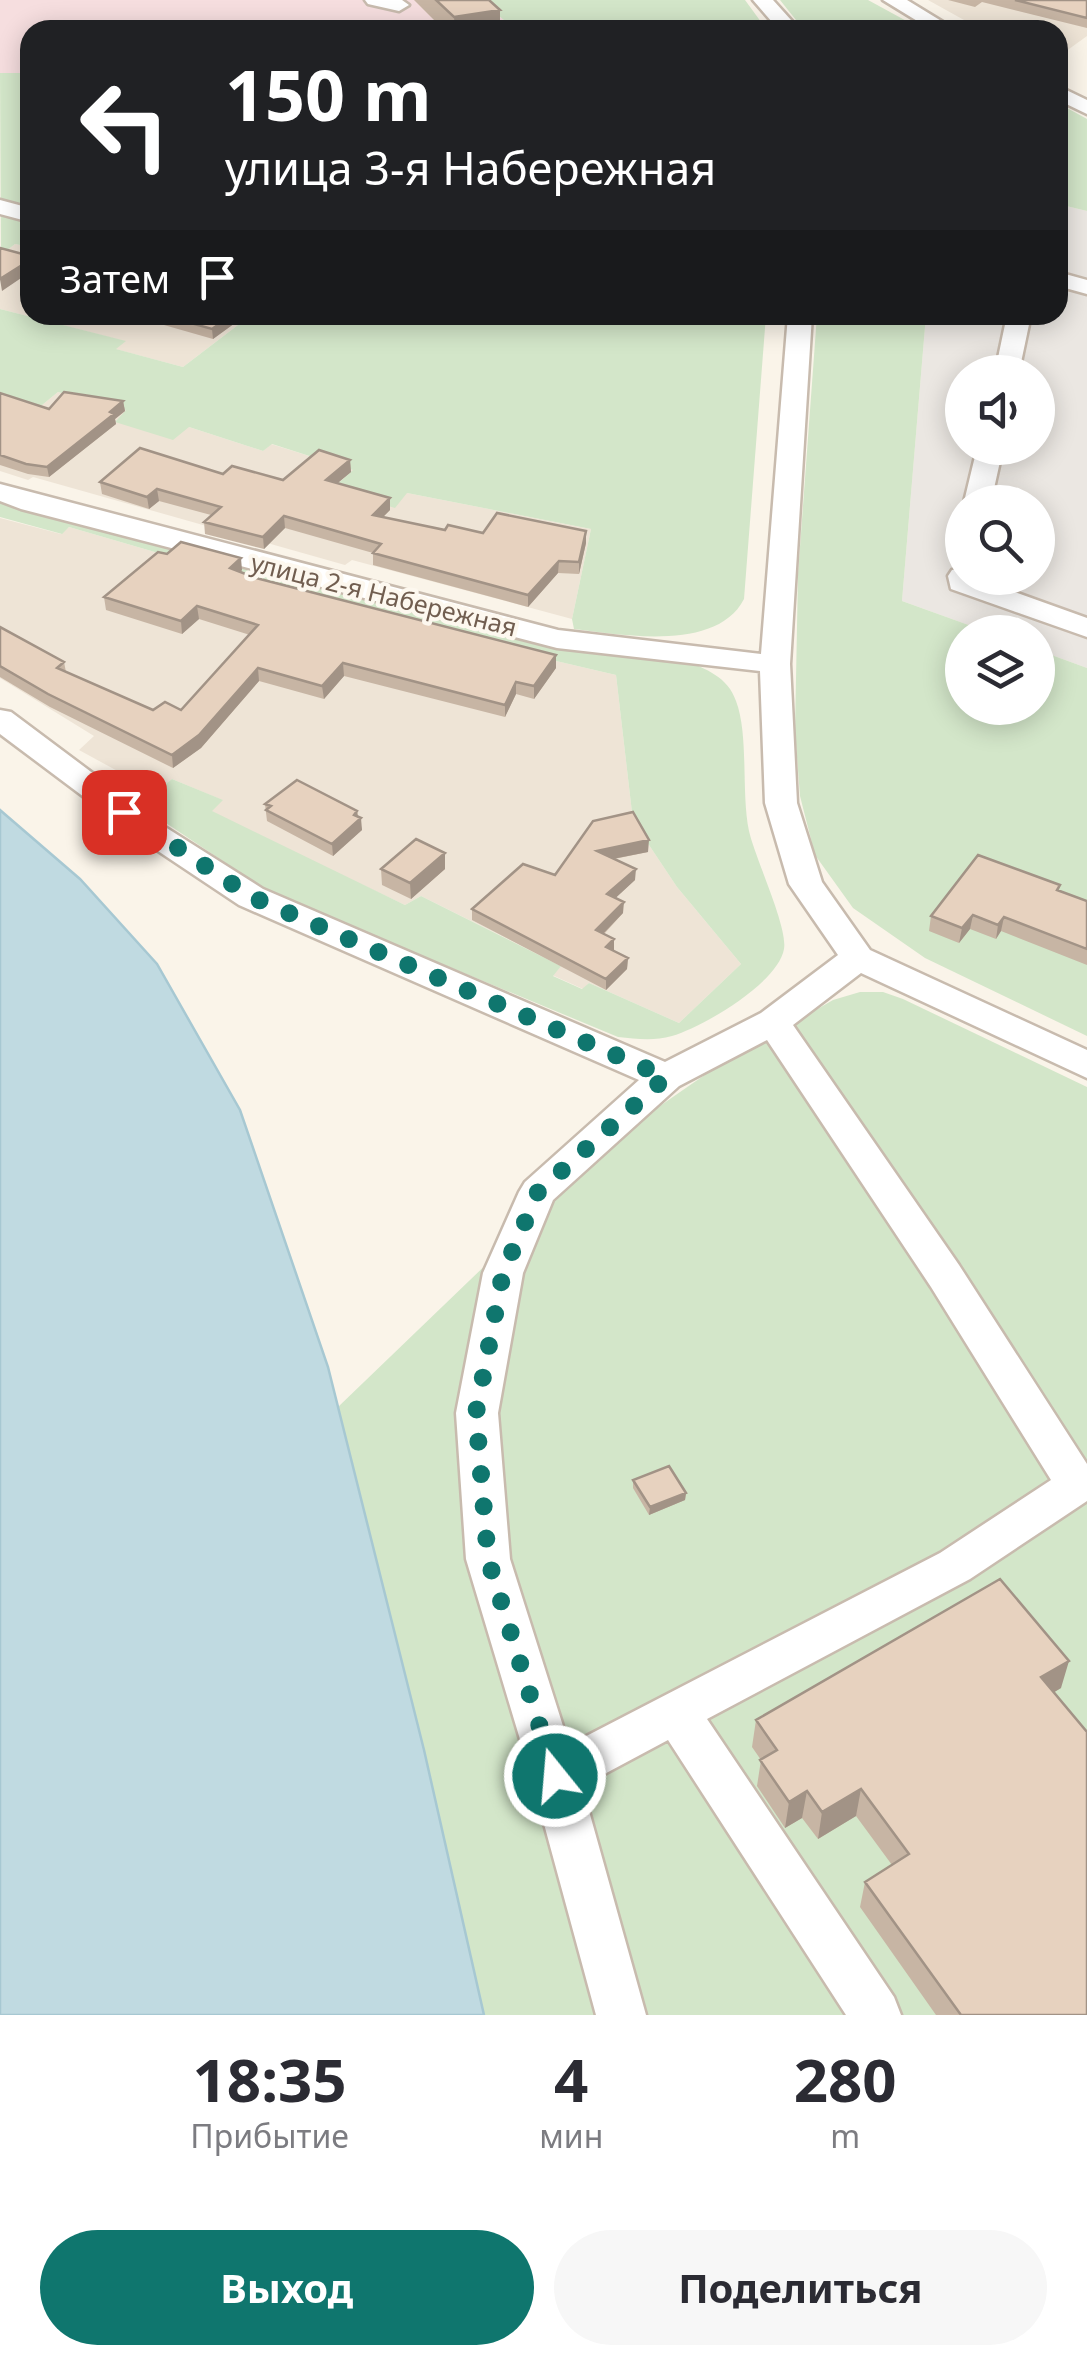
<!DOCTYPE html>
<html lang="ru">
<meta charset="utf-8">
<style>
body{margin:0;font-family:"Noto Sans",sans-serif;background:#f7f7f7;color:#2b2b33;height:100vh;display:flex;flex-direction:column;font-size:38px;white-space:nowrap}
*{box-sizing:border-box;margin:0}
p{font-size:32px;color:#7c7c81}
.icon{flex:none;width:55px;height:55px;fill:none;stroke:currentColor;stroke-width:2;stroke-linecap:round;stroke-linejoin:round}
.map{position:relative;height:2015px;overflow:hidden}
.drawer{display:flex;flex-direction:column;background:#fff;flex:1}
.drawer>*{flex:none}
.banner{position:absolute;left:20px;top:20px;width:1048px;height:305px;border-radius:30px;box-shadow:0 5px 25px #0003;background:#202124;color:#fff;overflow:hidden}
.tools{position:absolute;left:945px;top:355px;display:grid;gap:20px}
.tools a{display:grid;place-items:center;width:110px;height:110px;border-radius:50%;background:#fff;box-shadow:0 5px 25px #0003;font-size:50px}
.pin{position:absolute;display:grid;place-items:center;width:85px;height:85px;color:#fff;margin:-42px;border-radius:20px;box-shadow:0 5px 15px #0006}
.me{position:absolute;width:110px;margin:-55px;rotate:343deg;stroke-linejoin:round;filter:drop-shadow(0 0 8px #0008)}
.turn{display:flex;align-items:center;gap:35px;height:210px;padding:0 40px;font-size:45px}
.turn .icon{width:130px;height:130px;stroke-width:2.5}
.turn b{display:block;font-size:70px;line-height:85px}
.then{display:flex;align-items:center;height:95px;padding:0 40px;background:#0003;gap:20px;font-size:38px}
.eta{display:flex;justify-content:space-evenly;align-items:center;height:170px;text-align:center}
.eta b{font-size:60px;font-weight:700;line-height:70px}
.button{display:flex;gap:20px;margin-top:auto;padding:20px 40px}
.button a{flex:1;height:115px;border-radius:60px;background:#0f766e;color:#fff;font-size:40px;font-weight:700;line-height:115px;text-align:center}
.button a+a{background:#f7f7f7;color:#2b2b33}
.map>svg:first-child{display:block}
</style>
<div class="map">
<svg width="1087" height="2015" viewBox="0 0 1087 2015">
<rect width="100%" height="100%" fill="#faf4e9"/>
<path fill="#eee4d6" d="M 928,0 L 1087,0 L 1087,36 L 1058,57 L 1058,30 L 982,30 Z
M 15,244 L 30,247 L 30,315 L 251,315 L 183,367 L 115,349 L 124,341 L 0,309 L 0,255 Z
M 58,392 L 128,410 L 116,421 L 189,427 L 263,451 L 271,444 L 354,470 L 333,488 L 407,493 L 591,529 L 572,619 L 352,560 L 345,565 L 33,477 L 28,480 L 0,471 L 0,410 L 25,419 Z
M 0,518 L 61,534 L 69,527 L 423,630 L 616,675 L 633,821 L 677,887 L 741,964 L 679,1023 L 589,983 L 583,989 L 552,975 L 560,965 L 421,896 L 405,905 L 242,828 L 211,811 L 222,800 L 172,779 L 156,792 L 79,750 L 94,736 L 0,678 Z"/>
<path fill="#ebe7e2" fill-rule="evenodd" d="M 1058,204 L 1087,211 L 1087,668 L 1038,650 L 1038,632 L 988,632 L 902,601 L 926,315 L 1058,315 ZM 962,372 L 1038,372 L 1038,448 L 962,448 ZM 962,502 L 1038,502 L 1038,578 L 962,578 Z"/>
<path fill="#f6dedf" d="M 0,0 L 481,0 L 515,30 L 30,30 L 30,73 L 0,73 Z"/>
<path fill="#d3e6c9" d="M 481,0 L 745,0 L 767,30 L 515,30 Z
M 780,0 L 868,0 L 923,30 L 804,30 Z
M 0,73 L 30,73 L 30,247 L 15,244 L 1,255 Z
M 1058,103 L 1087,119 L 1087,211 L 1058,204 Z
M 0,309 L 126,341 L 116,349 L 183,367 L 251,315 L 766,315 L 744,599 C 717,652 622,635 574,629 L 572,619 L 591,529 L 407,493 L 395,508 L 332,489 L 353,470 L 272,444 L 263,451 L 189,427 L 173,440 L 115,422 L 126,410 L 58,392 L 25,419 L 0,410 Z
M 817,315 L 926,315 L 902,601 L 988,632 L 962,632 L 962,708 L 1038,708 L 1038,650 L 1087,668 L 1087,1036 L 925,958 L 853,908 L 815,855 L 800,796 L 795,731 L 798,574 Z
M 0,497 L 43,511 L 684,660 C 706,669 728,677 736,701 C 749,735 741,793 749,831 C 755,858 788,927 784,949 C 778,983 703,1027 672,1036 C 654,1041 637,1039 618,1037 L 269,892 L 139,805 L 172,779 L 223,800 L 212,811 L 405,905 L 421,896 L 561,966 L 553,976 L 582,989 L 589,983 L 679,1023 L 741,964 L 677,887 L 633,821 L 616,675 L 423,630 L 69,527 L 62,534 L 0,517 Z
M 860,992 L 883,992 L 903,999 L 1087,1087 L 1087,2015 L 484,2015 L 424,1750 L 338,1407 L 628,1128 L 709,1072 L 833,1000 Z"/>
<path fill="#c0dae1" stroke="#a7c8d2" stroke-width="2.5" d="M 0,810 L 80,879 L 157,964 L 240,1110 L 328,1367 L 424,1750 L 484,2015 L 0,2015 Z"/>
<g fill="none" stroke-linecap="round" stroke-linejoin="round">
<g stroke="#c8bbae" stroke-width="5">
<path id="minor" d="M 365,0 L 402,0 L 409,5 L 399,11 L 368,4 Z
M 753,0 L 773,0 L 800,30 L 779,30 Z
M 883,0 L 907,0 L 956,30 L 932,30 Z
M 1058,86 L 1087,100 L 1087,114 L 1058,100 Z
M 0,200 L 30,208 L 30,222 L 0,214 Z
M 1058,272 L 1087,280 L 1087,294 L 1058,286 Z
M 788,315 L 812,315 L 790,664 L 797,803 L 822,882 L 870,950 L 1087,1050 L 1087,1078 L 861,973 L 793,1025 L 959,1265 L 1087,1464 L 1087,1501 L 970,1579 L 707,1719 L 894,1997 L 901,2015 L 846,2015 L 668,1740 L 582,1786 L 646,2015 L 596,2015 L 531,1776 L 466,1559 L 456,1413 L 483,1273 L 519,1192 L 525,1182 L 639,1080 L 239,905 L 140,839 L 0,734 L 0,710 L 11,712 L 162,825 L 263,889 L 665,1062 L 761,1013 L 838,955 L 789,884 L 765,803 L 760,671 L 557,648 L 21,509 L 0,501 L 0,484 L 558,630 L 761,654 ZM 767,1040 L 931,1287 L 1051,1480 L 940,1553 L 569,1745 L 510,1559 L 498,1413 L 523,1273 L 553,1200 L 679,1086 Z
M 1007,315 L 1031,315 L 1019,372 L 995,372 Z
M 977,448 L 1003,448 L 991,502 L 964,502 Z
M 962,568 L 962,578 L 976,578 L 1087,618 L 1087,637 L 951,589 L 948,576 L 952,570 Z"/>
</g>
<use href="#minor" fill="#fff" fill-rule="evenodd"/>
</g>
<path fill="#c7b5a4" d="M 414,0 L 489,0 L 500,30 L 444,30 Z
M 948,0 L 1087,0 L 1087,28 L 982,2 L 975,7 Z
M 129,315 L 246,315 L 213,339 Z
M 0,393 L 49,409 L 123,401 L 125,411 L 115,419 L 116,424 L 49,477 L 28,474 L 0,465 Z
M 350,460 L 351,472 L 337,483 L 390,510 L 383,517 L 445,530 L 483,533 L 586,531 L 586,543 L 579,574 L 558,573 L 528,607 L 373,565 L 373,553 L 285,528 L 264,549 L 205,534 L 204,522 L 211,515 L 159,501 L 149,509 L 102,494 L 100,482 L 223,474 L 283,480 Z
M 242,570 L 241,572 L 256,578 L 556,668 L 534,699 L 516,694 L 505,717 L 344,676 L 324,699 L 259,681 L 201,748 L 173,768 L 50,707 L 0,677 L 0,627 L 64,662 L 66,672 L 153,710 L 181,710 L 250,635 L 199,619 L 182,634 L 106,610 L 104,597 Z
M 265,804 L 357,811 L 362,830 L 333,856 L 267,821 Z
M 593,821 L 648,852 L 614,859 L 635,880 L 615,898 L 623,913 L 604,934 L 614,939 L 614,951 L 628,958 L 627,969 L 606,990 L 472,920 L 472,909 L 555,875 Z
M 445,853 L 445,869 L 411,899 L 382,885 L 381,869 Z
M 1060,885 L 1059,890 L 1087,901 L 1087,965 L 1001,931 L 996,939 L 970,929 L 959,943 L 929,931 L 931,916 Z
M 633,1480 L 686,1493 L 685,1500 L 649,1515 L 633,1488 Z
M 1061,1688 L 1054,1692 L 1087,2015 L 936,2015 L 860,1907 L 865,1882 L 892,1865 L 856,1816 L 818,1839 L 802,1818 L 785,1828 L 757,1786 L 761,1760 L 752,1747 L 756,1720 Z"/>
<path fill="#a29386" d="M 500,10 L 500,30 L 455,30 L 454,17 Z
M 30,260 L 30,272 L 2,291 L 0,279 Z
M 232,315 L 246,315 L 213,339 L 212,329 Z
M 123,401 L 125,411 L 115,419 L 116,424 L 49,477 L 47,467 Z
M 350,460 L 351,472 L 327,492 L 326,480 Z
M 157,489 L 159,501 L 149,509 L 147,497 Z
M 390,498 L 390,510 L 374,526 L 373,515 Z
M 284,516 L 285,528 L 264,549 L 263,537 Z
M 586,531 L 586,543 L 579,574 L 579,562 Z
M 241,558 L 242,570 L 232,580 L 230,568 Z
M 559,561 L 558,573 L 528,607 L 528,595 Z
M 197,606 L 199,619 L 182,634 L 181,621 Z
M 556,655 L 556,668 L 534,699 L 534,686 Z
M 343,663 L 344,676 L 324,699 L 322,686 Z
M 258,668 L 259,681 L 201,748 L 173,768 L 172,755 Z
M 516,682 L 516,694 L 505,717 L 505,705 Z
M 357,811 L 358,822 L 361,818 L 362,830 L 333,856 L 332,844 Z
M 649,840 L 648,852 L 597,862 L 597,851 Z
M 445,853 L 445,869 L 411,899 L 410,883 Z
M 636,869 L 635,880 L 607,906 L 607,894 Z
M 624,902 L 623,913 L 596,941 L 596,930 Z
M 973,915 L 970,929 L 959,943 L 962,928 Z
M 1004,917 L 1001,931 L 996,939 L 998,925 Z
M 614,939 L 614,950 L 606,958 L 606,947 Z
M 628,958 L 627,969 L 606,990 L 606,979 Z
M 686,1493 L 685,1500 L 649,1515 L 650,1507 Z
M 1069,1661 L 1061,1688 L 1033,1705 L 1041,1677 Z
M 861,1789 L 856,1816 L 818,1839 L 822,1812 Z
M 807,1791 L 802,1818 L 785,1828 L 789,1802 Z"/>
<path fill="#e7d2bf" stroke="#a29386" stroke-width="2.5" d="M 436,0 L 489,0 L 500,10 L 454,17 Z
M 1015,0 L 1087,0 L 1087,18 Z
M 0,248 L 30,256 L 30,260 L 0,279 Z
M 162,315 L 232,315 L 212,329 Z
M 64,392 L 123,401 L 110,412 L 114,414 L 47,467 L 26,464 L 0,455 L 0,393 L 49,409 Z
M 140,448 L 223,474 L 232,466 L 283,480 L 319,450 L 350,460 L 326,480 L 390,498 L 373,515 L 445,530 L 448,525 L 483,533 L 497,513 L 586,531 L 579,562 L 559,561 L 528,595 L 373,553 L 381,544 L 284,516 L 263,537 L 204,522 L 221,507 L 157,489 L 147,497 L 100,482 Z
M 181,542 L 241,558 L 230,568 L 256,578 L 556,655 L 534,686 L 516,682 L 505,705 L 343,663 L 322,686 L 258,668 L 199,735 L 172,755 L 48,694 L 0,666 L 0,627 L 64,662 L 57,668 L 153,710 L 165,702 L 181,710 L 258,625 L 197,606 L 181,621 L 104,597 L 158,552 L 167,554 Z
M 297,780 L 357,811 L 354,815 L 361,818 L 332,844 L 266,810 L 271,806 L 265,804 Z
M 633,812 L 649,840 L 597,851 L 636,869 L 607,894 L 624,902 L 596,930 L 614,939 L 606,947 L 628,958 L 606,979 L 472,909 L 523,864 L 555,875 L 593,821 Z
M 416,839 L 445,853 L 410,883 L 381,869 Z
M 978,855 L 1060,885 L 1057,890 L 1087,901 L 1087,949 L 1004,917 L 998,925 L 973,915 L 962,928 L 931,916 Z
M 669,1466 L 686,1493 L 650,1507 L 633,1480 Z
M 1000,1579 L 1069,1661 L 1041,1677 L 1087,1732 L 1087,2015 L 961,2015 L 865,1882 L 909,1854 L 861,1789 L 822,1812 L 807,1791 L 789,1802 L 760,1760 L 777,1750 L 756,1720 Z"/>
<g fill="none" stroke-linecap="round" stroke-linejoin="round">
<path stroke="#0f766e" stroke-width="18" stroke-dasharray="0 32.4" d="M 124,812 L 252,897 L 666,1077 L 538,1192 L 503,1273 L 476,1413 L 488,1559 L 555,1776"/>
</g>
<g text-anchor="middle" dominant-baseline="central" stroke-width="8" stroke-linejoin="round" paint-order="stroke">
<g font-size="25" fill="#715e50" stroke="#fdf8ef">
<text transform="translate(384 594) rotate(14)">улица 2-я Набережная</text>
</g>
</g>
</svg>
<div class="tools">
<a><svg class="icon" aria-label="sound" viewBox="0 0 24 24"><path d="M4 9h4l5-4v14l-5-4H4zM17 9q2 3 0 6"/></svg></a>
<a><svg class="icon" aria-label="search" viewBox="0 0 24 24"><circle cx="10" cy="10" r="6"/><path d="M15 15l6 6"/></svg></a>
<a><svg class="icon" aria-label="layers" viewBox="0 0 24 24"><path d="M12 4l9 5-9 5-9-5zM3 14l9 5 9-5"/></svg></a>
</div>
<div class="pin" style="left:124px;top:812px;background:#d93025"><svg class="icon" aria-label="arrive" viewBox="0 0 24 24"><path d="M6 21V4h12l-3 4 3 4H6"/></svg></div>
<svg class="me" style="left:555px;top:1776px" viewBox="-20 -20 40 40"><circle r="17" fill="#0f766e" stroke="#fff" stroke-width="3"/><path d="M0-11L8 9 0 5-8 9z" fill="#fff"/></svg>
<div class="banner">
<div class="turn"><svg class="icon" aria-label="left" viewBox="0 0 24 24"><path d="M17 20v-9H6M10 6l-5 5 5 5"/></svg><div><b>150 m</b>улица 3-я Набережная</div></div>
<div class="then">Затем<svg class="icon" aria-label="arrive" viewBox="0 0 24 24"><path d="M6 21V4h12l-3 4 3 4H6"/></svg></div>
</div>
</div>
<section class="drawer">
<div class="eta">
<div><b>18:35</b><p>Прибытие</p></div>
<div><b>4</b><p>мин</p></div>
<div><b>280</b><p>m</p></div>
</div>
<div class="button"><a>Выход</a><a>Поделиться</a></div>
</section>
